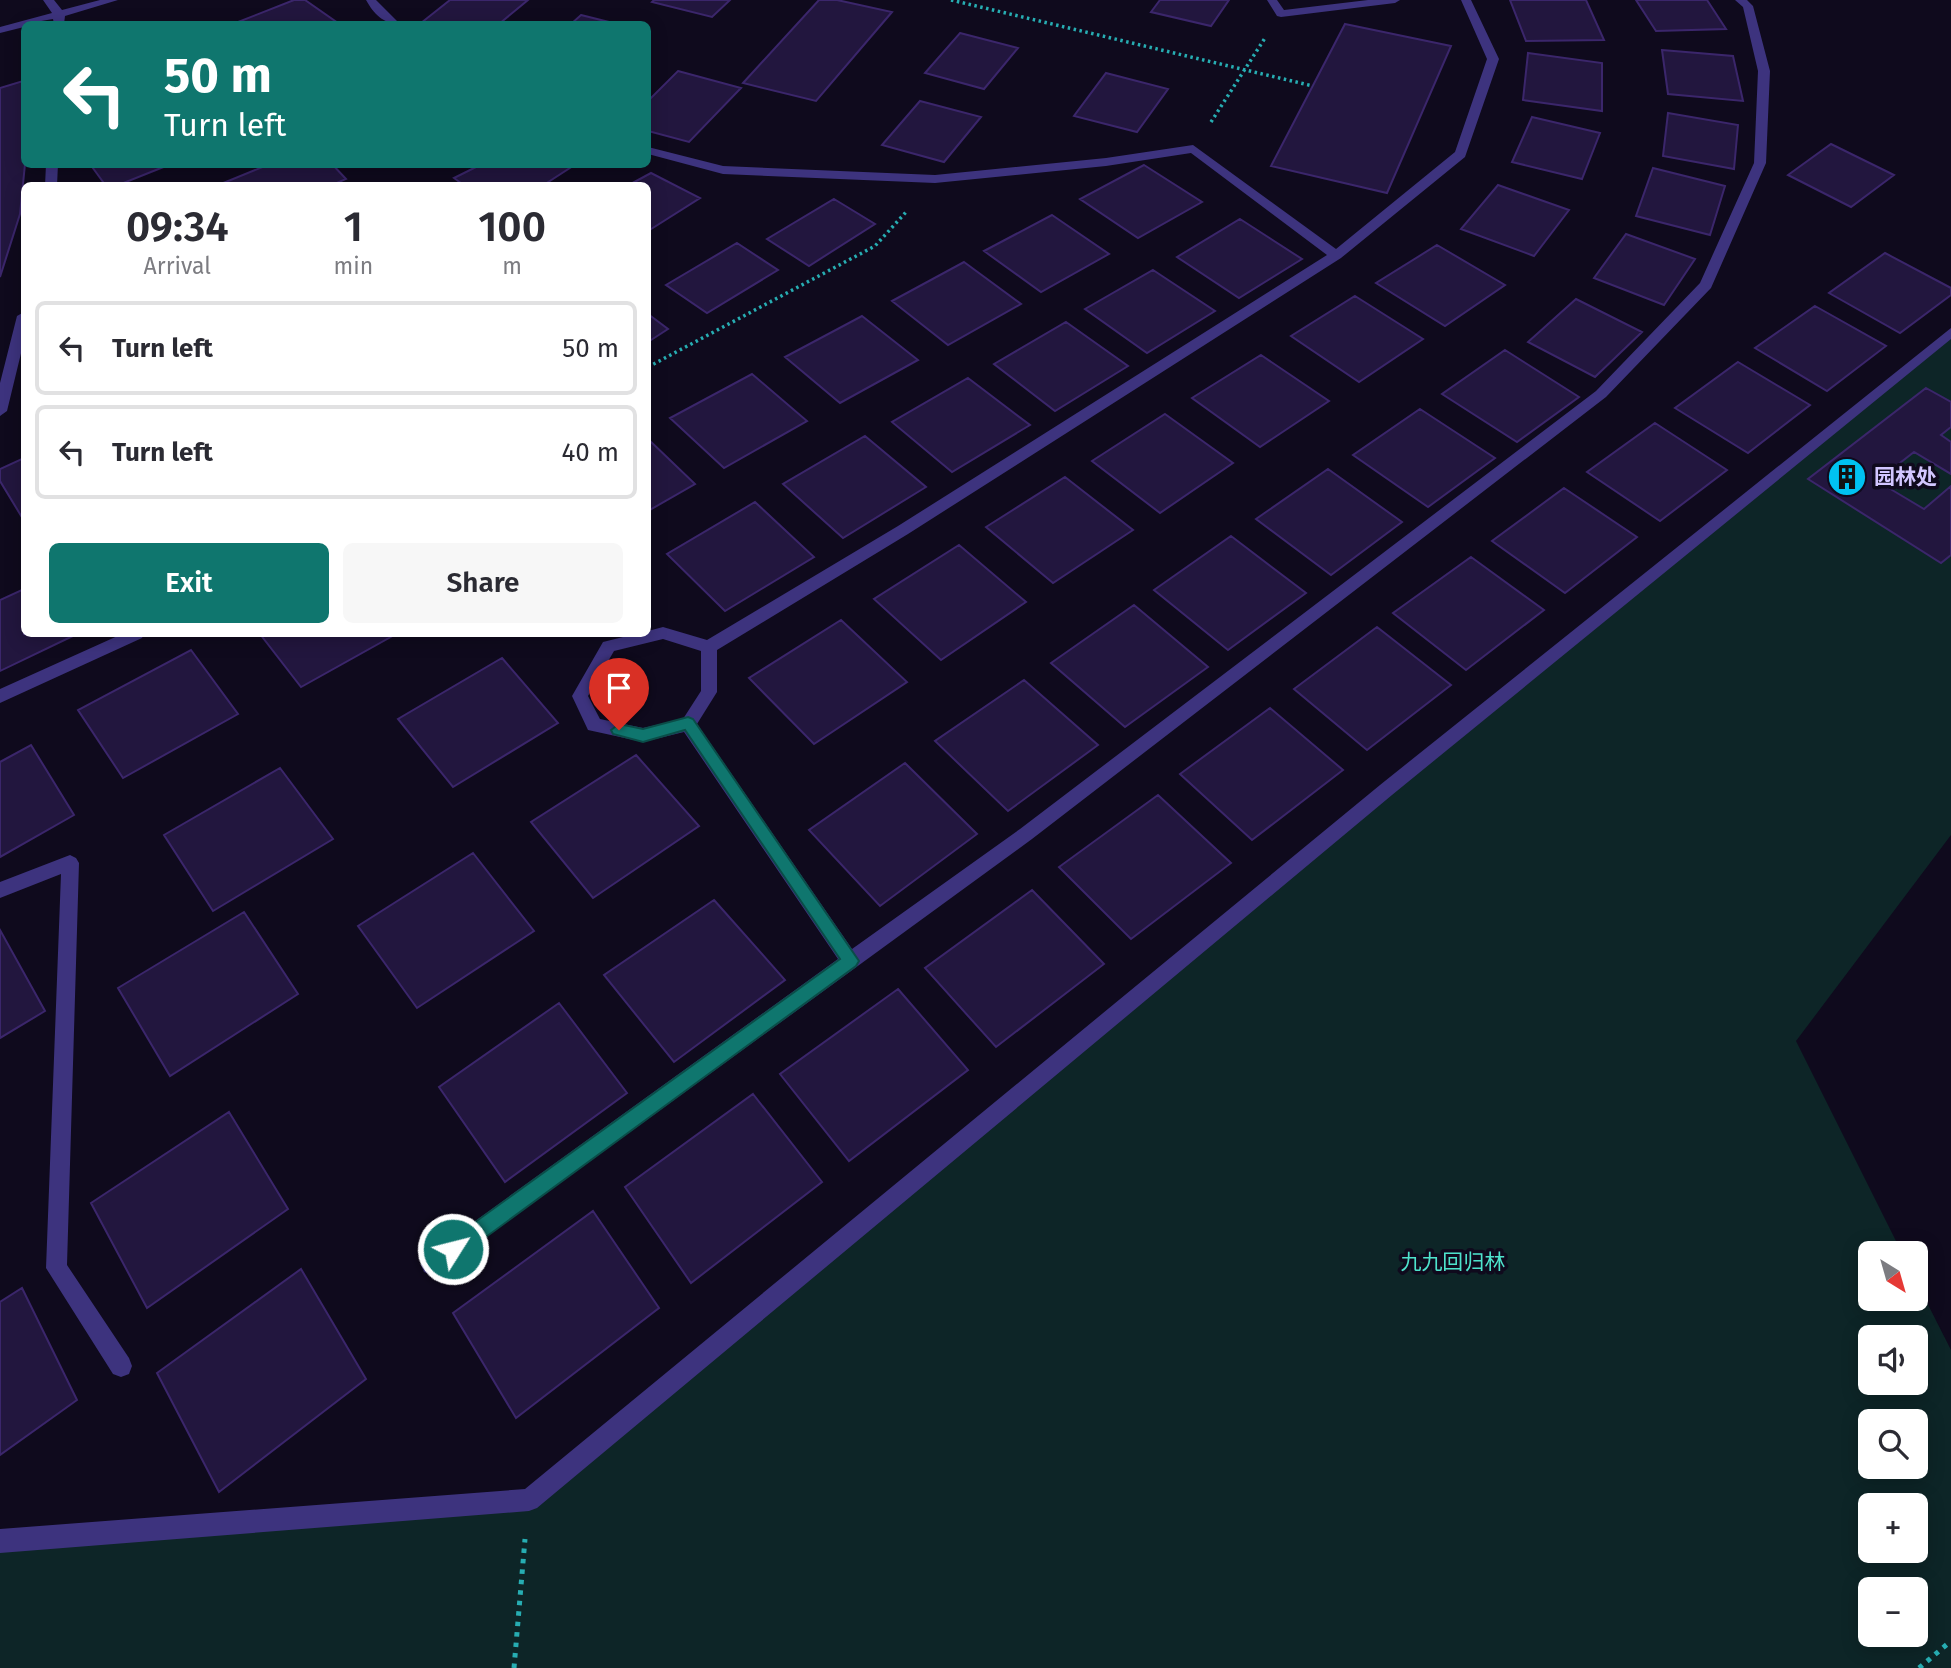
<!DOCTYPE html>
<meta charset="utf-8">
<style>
body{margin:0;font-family:"Fira Sans","Noto Sans SC",sans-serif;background:#f7f7f7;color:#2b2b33;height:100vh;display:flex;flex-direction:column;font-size:26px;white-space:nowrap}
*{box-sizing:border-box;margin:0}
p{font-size:23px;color:#7c7c81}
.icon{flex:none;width:38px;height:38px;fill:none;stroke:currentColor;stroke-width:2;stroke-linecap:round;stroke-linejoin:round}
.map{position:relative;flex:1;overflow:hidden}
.drawer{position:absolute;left:21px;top:182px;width:630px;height:455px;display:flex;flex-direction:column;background:#fff;border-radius:10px;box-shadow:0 4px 18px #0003}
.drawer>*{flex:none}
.top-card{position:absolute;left:21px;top:21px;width:630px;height:147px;border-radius:10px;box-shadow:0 4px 18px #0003;background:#0f766e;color:#fff;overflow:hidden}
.needle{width:46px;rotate:143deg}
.buttons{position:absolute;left:1858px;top:1241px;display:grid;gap:14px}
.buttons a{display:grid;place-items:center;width:70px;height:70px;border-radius:10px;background:#fff;box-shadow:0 4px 18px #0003;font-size:35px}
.pin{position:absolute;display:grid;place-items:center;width:60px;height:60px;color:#fff;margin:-72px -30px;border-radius:50% 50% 50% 0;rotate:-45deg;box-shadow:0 0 7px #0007}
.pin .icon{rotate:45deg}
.me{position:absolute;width:77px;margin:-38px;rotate:54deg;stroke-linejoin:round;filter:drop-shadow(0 0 5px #0008)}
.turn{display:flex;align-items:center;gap:24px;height:147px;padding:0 28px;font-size:32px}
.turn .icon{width:91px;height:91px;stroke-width:2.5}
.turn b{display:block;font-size:49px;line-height:60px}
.eta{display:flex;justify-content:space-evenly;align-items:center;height:119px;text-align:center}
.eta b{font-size:42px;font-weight:600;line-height:49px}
.button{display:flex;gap:14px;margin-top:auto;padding:14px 28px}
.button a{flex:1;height:80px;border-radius:10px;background:#0f766e;color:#fff;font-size:28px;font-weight:600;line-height:80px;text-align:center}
.button a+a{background:#f7f7f7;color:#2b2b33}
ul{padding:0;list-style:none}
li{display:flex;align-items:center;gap:21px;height:94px;margin:0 14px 10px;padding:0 14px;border:4px solid #e1e1e2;border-radius:10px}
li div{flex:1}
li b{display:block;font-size:26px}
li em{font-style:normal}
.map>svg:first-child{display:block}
</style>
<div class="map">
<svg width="1951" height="1668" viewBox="0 0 1951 1668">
<rect width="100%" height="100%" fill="#0f0a1d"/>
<path fill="#0d2527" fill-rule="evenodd" d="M 1951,332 L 1951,835 L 1796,1041 L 1902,1253 L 1871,1253 L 1871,1298 L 1916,1298 L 1916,1281 L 1951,1350 L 1951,1668 L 0,1668 L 0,1541 L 529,1500 ZM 1871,1337 L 1916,1337 L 1916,1382 L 1871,1382 ZM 1871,1421 L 1916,1421 L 1916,1466 L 1871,1466 ZM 1871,1505 L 1916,1505 L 1916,1550 L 1871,1550 ZM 1871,1589 L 1916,1589 L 1916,1634 L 1871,1634 Z"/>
<path fill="#22163e" stroke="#3b266b" stroke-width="2" d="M 294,0 L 305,0 L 335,21 L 326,24 L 233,24 Z
M 450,0 L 528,0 L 499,24 L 421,23 Z
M 654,0 L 730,0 L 712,17 L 652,2 Z
M 819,0 L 837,0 L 892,12 L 816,101 L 743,83 Z
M 1160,0 L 1229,0 L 1211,26 L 1151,12 Z
M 1510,0 L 1586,0 L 1604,40 L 1526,41 Z
M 1636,0 L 1707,0 L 1726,29 L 1656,31 Z
M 581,15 L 617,24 L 571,24 Z
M 1345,24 L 1451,46 L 1387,193 L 1271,166 Z
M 960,33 L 1018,48 L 984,89 L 925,73 Z
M 1662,50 L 1733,56 L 1743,101 L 1668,94 Z
M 1528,53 L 1602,63 L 1602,111 L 1523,100 Z
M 678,71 L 741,88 L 689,142 L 648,131 L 648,101 Z
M 1106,73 L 1168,89 L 1137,132 L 1074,116 Z
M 23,81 L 25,164 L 20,214 L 0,277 L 0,88 Z
M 920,101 L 981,117 L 944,162 L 882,145 Z
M 1668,113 L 1738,125 L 1734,169 L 1663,156 Z
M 1532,117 L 1600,133 L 1582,179 L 1512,162 Z
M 1831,144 L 1894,175 L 1851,207 L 1788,175 Z
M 90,164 L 171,164 L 116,186 L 106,186 Z
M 270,164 L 332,164 L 346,179 L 330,186 L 216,186 Z
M 482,164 L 576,164 L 542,186 L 465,186 L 454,178 Z
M 1144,165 L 1202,202 L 1138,238 L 1080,199 Z
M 1653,168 L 1725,186 L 1710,235 L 1636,216 Z
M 651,173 L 700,198 L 648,231 L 648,186 L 627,186 Z
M 1498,185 L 1569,210 L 1534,256 L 1461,229 Z
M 834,199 L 875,224 L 809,266 L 767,239 Z
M 1052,215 L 1109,254 L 1041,292 L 984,251 Z
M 1240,219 L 1302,259 L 1239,298 L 1177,257 Z
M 1626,234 L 1695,259 L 1664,305 L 1594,278 Z
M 737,243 L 778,270 L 707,313 L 666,285 Z
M 1437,245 L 1505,285 L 1445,326 L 1376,283 Z
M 1885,253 L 1951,288 L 1951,295 L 1900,333 L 1829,293 Z
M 964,262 L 1021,304 L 948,345 L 892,301 Z
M 1153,270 L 1215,311 L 1147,353 L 1085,309 Z
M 1355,296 L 1423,339 L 1359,382 L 1291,336 Z
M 1576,299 L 1642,332 L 1595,377 L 1528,342 Z
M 1815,306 L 1886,346 L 1827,391 L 1755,348 Z
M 648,314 L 668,329 L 648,342 Z
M 862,316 L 918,360 L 840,403 L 785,357 Z
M 1066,322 L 1128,366 L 1055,411 L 994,364 Z
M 1505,350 L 1579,397 L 1517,442 L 1442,394 Z
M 1261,355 L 1329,401 L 1260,447 L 1192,398 Z
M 1738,362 L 1810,405 L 1748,453 L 1675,408 Z
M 752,374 L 807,421 L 724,468 L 670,418 Z
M 968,378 L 1030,425 L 952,472 L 892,422 Z
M 1926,388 L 1951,402 L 1951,427 L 1941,435 L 1951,442 L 1951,474 L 1914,452 L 1877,481 L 1924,509 L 1951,486 L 1951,555 L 1941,563 L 1808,479 Z
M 1420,409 L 1495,458 L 1428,507 L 1353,455 Z
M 1165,414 L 1233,463 L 1160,513 L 1092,461 Z
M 1655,423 L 1727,470 L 1660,521 L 1587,472 Z
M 865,436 L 926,487 L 843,538 L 783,484 Z
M 648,439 L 695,484 L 648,511 Z
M 24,458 L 24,519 L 23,519 L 0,481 L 0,469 Z
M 1328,469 L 1402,522 L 1331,575 L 1256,519 Z
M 1065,477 L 1133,530 L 1053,583 L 986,527 Z
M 1564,488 L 1637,537 L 1565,593 L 1492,541 Z
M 755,502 L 814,557 L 725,611 L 667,554 Z
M 1231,536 L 1306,593 L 1228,650 L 1154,590 Z
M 959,545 L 1026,602 L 941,660 L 874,599 Z
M 1471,557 L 1544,610 L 1466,670 L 1393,613 Z
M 24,589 L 24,634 L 77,634 L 0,671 L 0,600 Z
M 1134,605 L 1208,667 L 1125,727 L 1051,663 Z
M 841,620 L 907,682 L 814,744 L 749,678 Z
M 1377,627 L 1451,685 L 1367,750 L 1294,689 Z
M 260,634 L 396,634 L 301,687 Z
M 191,650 L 238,714 L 123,778 L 78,710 Z
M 502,658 L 558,723 L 453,787 L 398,719 Z
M 1024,680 L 1098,745 L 1008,811 L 935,741 Z
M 1270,708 L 1343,770 L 1252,840 L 1180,774 Z
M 31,745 L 74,815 L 0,857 L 0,762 Z
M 636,755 L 699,826 L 593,898 L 531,822 Z
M 905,763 L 977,834 L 880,906 L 809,830 Z
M 280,768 L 333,839 L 213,911 L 164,835 Z
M 1158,795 L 1231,863 L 1131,939 L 1059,867 Z
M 473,853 L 534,931 L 417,1008 L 358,926 Z
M 1032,890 L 1104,964 L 996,1047 L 925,968 Z
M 714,900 L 785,980 L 674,1062 L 604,975 Z
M 244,912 L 298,994 L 170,1076 L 118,988 Z
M 0,930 L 45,1011 L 0,1038 Z
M 898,989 L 968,1070 L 849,1161 L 780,1074 Z
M 559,1003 L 627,1093 L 505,1182 L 439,1087 Z
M 753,1094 L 822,1182 L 691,1283 L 625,1187 Z
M 229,1112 L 288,1209 L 147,1308 L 91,1203 Z
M 593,1211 L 659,1308 L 516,1418 L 453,1313 Z
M 301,1269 L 366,1379 L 219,1492 L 157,1373 Z
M 22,1288 L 77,1400 L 0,1455 L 0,1302 Z"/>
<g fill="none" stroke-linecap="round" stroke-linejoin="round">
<path stroke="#27adb2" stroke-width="3.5" stroke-dasharray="2.5 3.5" stroke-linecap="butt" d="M 951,0 L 1313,86
M 1211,122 L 1265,38
M 648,367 L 875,246 L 907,211"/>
<path stroke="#27adb2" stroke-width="5" stroke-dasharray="4.5 6" stroke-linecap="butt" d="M 514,1668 L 525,1539
M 1919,1668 L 1951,1641"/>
<path fill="#3d337e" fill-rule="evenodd" d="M 43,0 L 54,0 L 62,10 L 100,0 L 118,0 L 65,16 L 64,24 L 54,24 L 53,19 L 24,24 L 24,27 L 0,33 L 0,27 L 52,13 Z
M 366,0 L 376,0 L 400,24 C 383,24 374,14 366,0 Z
M 1267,0 L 1277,0 L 1284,10 L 1368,0 L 1400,0 L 1395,3 L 1281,17 L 1277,16 Z
M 1461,0 L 1471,0 L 1499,59 L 1465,157 L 1341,258 L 908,534 L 717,650 L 717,692 L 697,724 L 852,949 L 1020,829 L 1596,391 L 1700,283 L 1754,163 L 1758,71 L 1743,7 L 1735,0 L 1747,0 L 1753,6 L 1770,71 L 1766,163 L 1711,288 L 1606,397 L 1032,839 L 438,1272 L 431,1275 L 424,1272 L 421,1265 L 424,1258 L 838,959 L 684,732 L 643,742 L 588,730 L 572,696 L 603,642 L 635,634 L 648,634 L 648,631 L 663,627 L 707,640 L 898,526 L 1327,255 L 1191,153 L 1106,166 L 935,183 L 723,174 L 648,154 L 648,147 L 723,166 L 935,175 L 1106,158 L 1193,145 L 1336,249 L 1455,152 L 1487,59 ZM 663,639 L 701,651 L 701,691 L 683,719 L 643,728 L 600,719 L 588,696 L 614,651 Z
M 46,164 L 58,164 L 57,186 L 45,186 Z
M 24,312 L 24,341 L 7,411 L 0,416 L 0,383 L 17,316 Z
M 1951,328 L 1951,339 L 1392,795 L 537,1508 L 529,1511 L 0,1553 L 0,1529 L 525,1489 L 1380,785 Z
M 122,634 L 144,634 L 142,638 L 0,703 L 0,689 Z
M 70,855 L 76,858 L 79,863 L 67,1265 L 129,1358 L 132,1366 L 129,1374 L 121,1377 L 113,1374 L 46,1268 L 61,874 L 0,898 L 0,882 Z"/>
</g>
<path fill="#0f766e" stroke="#0a4d48" stroke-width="2" d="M 688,717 L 693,719 L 859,961 L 856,966 L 460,1256 L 453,1259 L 446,1256 L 444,1249 L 446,1243 L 840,959 L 685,730 L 643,742 L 613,734 L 611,730 L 619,724 L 643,729 Z"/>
<defs>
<g id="building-disc" transform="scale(2.0125)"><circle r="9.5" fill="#00c2f1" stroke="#0f0a1d"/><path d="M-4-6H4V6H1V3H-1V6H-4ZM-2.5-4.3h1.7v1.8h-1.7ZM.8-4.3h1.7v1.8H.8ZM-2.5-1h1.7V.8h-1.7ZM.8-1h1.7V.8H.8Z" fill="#111"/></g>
</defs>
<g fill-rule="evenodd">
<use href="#building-disc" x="1847" y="477"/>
</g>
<g text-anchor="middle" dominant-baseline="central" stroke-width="7" stroke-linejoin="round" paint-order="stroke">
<g font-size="21" font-weight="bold" fill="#d2c6ff" stroke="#0f0a1d" text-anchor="start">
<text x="1874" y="477">园林处</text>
</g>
<g font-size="21" fill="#4ee3cc" stroke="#0f0a1d">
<text x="1453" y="1262">九九回归林</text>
</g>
</g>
</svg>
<div class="buttons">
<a><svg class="needle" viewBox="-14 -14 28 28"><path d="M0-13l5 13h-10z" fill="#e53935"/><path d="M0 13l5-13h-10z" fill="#7c7c81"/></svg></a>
<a><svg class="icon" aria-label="sound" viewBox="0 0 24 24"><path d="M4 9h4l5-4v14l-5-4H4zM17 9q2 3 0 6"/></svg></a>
<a><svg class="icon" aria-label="search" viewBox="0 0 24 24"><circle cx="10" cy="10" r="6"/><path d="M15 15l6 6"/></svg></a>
<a>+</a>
<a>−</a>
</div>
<div class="pin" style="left:619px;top:730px;background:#d93025"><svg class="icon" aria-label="arrive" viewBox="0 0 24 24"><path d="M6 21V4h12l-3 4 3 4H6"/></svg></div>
<svg class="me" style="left:453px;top:1249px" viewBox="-20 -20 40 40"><circle r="17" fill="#0f766e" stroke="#fff" stroke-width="3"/><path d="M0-11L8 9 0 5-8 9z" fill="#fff"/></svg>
<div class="top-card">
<div class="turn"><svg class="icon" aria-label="left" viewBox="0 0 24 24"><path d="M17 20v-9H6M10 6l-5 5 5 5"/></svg><div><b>50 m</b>Turn left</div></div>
</div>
<section class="drawer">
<div class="eta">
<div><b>09:34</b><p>Arrival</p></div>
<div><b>1</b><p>min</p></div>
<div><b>100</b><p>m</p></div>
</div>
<ul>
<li><svg class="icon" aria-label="left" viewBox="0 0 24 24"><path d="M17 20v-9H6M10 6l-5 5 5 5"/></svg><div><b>Turn left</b></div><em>50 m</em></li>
<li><svg class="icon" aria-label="left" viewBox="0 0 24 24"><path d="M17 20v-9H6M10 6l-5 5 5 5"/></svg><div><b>Turn left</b></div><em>40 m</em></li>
</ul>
<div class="button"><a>Exit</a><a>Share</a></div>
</section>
</div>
